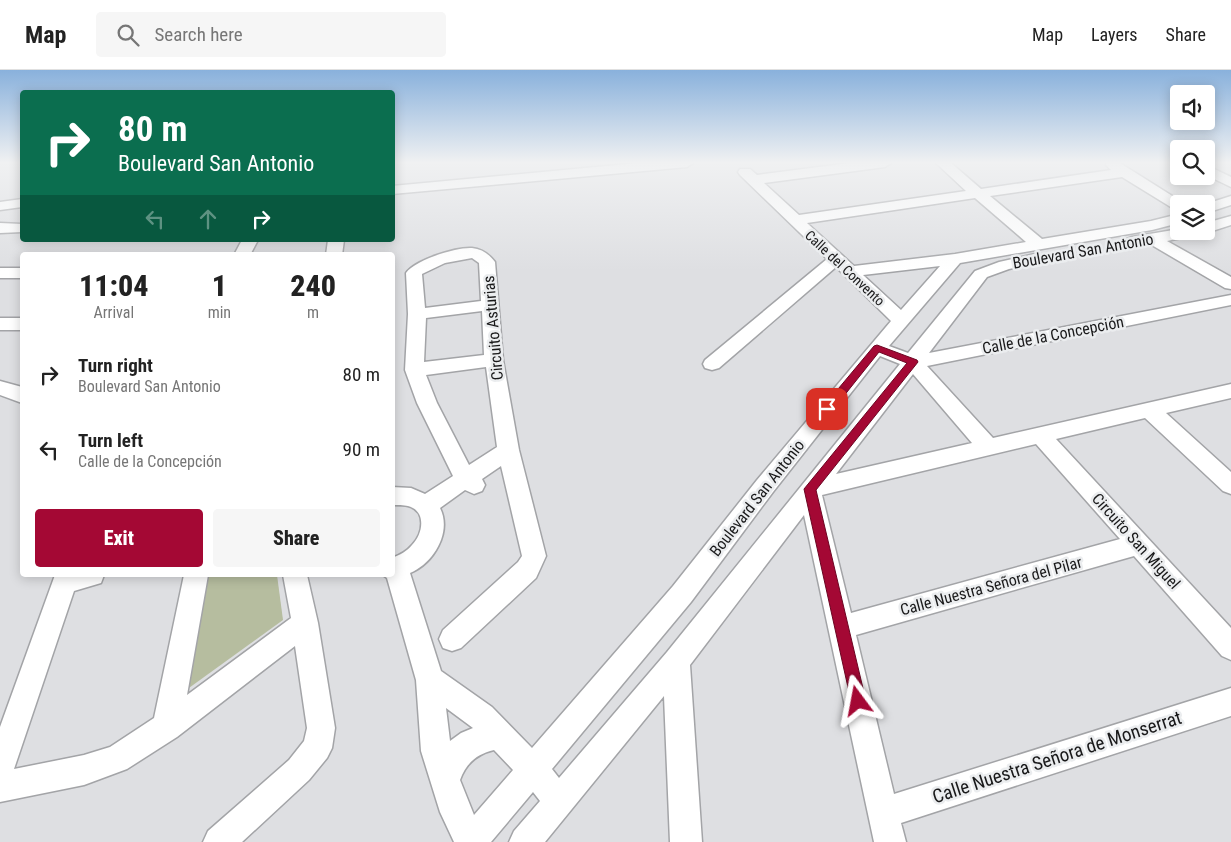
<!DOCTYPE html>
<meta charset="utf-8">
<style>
body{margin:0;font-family:"Roboto Condensed",sans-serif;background:#f6f6f6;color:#222;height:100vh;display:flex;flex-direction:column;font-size:19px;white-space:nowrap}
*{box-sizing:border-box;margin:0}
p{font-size:16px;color:#767676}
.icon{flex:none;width:28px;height:28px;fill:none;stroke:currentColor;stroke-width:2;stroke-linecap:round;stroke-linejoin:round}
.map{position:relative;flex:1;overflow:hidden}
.details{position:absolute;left:20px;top:182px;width:375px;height:325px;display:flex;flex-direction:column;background:#fff;border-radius:5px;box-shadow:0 2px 12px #0003}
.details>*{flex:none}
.hud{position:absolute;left:20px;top:20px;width:375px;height:152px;border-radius:5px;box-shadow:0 2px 12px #0003;background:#0b6e4f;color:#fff;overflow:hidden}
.tools{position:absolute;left:1170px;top:15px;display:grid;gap:10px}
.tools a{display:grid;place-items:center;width:45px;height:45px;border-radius:5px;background:#fff;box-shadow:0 2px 12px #0003;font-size:25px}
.pin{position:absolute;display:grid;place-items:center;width:42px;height:42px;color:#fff;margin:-21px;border-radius:10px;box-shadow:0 2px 8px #0006}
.me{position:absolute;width:55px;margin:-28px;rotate:347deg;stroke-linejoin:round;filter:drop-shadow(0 0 4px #0008)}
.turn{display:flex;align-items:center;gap:18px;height:105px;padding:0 15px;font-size:22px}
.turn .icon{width:65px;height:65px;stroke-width:2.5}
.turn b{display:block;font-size:35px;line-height:42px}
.lanes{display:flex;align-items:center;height:48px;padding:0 15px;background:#0003;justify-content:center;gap:25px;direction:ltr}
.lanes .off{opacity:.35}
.eta{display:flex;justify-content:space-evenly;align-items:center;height:85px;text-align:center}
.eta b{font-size:30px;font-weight:800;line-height:35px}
.cta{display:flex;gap:10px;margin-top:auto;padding:10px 15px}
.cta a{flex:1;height:58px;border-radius:5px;background:#a40834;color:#fff;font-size:20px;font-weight:800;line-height:58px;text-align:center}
.cta a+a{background:#f6f6f6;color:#222}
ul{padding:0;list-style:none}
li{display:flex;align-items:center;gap:15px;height:75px;padding:0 15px}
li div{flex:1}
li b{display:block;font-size:19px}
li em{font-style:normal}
header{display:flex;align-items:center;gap:30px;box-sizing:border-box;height:70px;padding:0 25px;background:#fff;border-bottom:1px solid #e0e0e0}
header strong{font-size:24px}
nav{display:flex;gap:28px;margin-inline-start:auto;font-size:18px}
.search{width:350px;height:45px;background:#f6f6f6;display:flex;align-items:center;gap:12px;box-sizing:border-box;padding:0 18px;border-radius:5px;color:#767676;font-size:19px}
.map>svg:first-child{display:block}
</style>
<header>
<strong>Map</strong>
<div class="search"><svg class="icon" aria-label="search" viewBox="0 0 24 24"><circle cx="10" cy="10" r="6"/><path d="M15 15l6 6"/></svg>Search here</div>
<nav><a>Map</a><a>Layers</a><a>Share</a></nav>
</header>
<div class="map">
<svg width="1231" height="772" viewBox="0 0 1231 772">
<rect width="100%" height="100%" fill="#dedfe2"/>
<path fill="#b6bd9f" d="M 198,505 L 277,505 L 283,550 L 182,623 Z"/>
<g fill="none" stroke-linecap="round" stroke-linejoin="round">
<g stroke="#a3a4a7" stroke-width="3">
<path id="minor" d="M 638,93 L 693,93 L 687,97 L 392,124 L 392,116 Z
M 850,93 L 891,93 L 885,97 L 764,113 L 799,145 L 966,121 L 936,93 L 951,93 L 981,119 L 1111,100 L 1106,95 L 1107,93 L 1120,93 L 1185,134 L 1179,134 L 1179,140 L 1174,139 L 1122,107 L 990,126 L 1042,169 L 1151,151 L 1179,144 L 1179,153 L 1152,160 L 960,193 L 889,276 L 908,283 L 975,201 L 999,192 L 1035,184 L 1041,186 L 1043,189 L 1041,192 L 1009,199 L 987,207 L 929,283 L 1231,225 L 1231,235 L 927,296 L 993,368 L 1231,314 L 1231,328 L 1166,343 L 1231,402 L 1231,424 L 1223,421 L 1145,348 L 1056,369 L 1231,558 L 1231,590 L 1222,586 L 1134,486 L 856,565 L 894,724 L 1231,618 L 1231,646 L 901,753 L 906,772 L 874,772 L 804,445 L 690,595 L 702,772 L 670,772 L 664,626 L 545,772 L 509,772 L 514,761 L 540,731 L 533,722 L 491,772 L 454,772 L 440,742 L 421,681 L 416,610 L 387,508 L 383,505 L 392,505 L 392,488 C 400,485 407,481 412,475 C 423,464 427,441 408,436 C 404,435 397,435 392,435 L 392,417 L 411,418 L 425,424 L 453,406 L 417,333 L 405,300 L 408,244 L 406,203 C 415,190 456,177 472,178 C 482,179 489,184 495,192 L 503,290 L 519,380 L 546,486 L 536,508 L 461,578 L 452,581 L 443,578 L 439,569 L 443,560 L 518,492 L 522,486 L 501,396 L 482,409 L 485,415 L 482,421 L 474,424 L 465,420 L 440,438 C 452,462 434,493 410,503 L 441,601 L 492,637 L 532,678 L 673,516 L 757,410 L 891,251 L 836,197 L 719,298 L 712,300 L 705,298 L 703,294 L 705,290 L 827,189 L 740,105 L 738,102 L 740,99 L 750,99 L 757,105 ZM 975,128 L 1026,172 L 955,184 L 854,196 L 807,153 ZM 472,188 L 479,193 L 481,231 L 425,238 L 422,204 L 445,193 ZM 940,196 L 901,240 L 863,205 ZM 482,241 L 484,285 L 424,292 L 426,248 ZM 880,286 L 900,294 L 667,582 L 559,708 L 552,699 L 691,532 L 773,422 ZM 486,297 L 497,377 L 469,395 L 437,333 L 426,305 ZM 913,304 L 972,373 L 836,404 ZM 1036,374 L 1120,469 L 851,543 L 822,425 ZM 446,638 L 473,658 L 461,663 L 450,671 ZM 494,680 L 513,700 L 474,745 L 460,710 C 466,693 477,684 494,680 Z
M 1206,95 L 1231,107 L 1231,117 L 1206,105 Z
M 1231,126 L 1231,135 L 1206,143 L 1206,134 Z
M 22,129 L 22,137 L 0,140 L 0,132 Z
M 1231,146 L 1231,155 L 1206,163 L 1202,162 L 1200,164 L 1167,171 L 1231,207 L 1231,219 L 1225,218 L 1150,174 L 1132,177 L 1127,175 L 1124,172 L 1127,169 L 1132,167 L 1179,159 L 1179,161 L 1206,161 L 1206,153 Z
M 0,153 L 22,154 L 22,162 L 0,163 Z
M 242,170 L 258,170 L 250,185 L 234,185 Z
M 328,170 L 344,170 L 342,185 L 326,185 Z
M 0,198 L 22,198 L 22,208 L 0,208 Z
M 0,248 L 22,248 L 22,260 L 0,260 Z
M 0,311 L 22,317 L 22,333 L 0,325 Z
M 55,505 L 104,505 L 101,513 L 74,521 L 14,699 L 84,685 L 110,677 L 154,648 L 184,505 L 208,505 L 187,625 L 291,548 L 283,505 L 307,505 L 318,553 L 335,658 L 332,678 L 327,688 L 309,710 L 242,772 L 203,772 L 208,761 L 289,690 L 304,671 L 307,658 L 295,576 L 177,667 L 127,699 L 84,715 L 0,732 L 0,657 Z"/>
</g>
<use href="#minor" fill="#fff" fill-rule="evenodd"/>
</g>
<linearGradient id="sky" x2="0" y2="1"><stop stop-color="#89b1dc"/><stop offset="0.46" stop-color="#f0f1f2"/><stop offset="1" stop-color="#f0f1f2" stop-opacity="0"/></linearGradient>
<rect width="1231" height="201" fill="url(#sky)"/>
<path fill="#a40834" stroke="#6b0522" d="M 877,275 L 917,290 L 918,292 L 816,420 L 866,631 L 864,637 L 858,639 L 853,637 L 851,631 L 804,419 L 907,293 L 879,282 L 831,342 L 823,342 L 822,339 L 823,337 L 874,276 Z"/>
<g text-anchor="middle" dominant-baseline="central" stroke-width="5" stroke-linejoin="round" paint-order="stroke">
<g font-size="14" fill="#19191a" stroke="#ebedef">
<text transform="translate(845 198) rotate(43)">Calle del Convento</text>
</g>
<g font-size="16" fill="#19191a" stroke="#ebedef">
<text transform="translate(1083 181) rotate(-10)">Boulevard San Antonio</text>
<text transform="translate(493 258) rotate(-95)">Circuito Asturias</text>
<text transform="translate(1053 265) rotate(-11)">Calle de la Concepción</text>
<text transform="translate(757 428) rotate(-52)">Boulevard San Antonio</text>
<text transform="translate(1136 471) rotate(48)">Circuito San Miguel</text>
<text transform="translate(991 516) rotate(-15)">Calle Nuestra Señora del Pilar</text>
</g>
<g font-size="19" fill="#19191a" stroke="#ebedef">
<text transform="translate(1057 687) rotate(-18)">Calle Nuestra Señora de Monserrat</text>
</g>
</g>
</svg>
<div class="tools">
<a><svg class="icon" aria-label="sound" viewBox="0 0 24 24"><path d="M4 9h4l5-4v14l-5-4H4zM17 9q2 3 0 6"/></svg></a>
<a><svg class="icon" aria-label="search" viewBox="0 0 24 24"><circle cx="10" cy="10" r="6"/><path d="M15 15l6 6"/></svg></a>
<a><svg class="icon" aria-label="layers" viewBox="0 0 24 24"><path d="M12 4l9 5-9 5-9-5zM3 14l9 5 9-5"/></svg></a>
</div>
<div class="pin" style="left:827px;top:339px;background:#d93025"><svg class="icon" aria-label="arrive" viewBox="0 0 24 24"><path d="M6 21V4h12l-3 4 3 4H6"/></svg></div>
<svg class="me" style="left:858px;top:631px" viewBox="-20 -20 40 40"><path d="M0-17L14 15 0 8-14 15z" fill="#a40834" stroke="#fff" stroke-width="4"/></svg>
<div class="hud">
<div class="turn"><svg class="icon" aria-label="right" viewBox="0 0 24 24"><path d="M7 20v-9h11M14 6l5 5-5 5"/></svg><div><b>80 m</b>Boulevard San Antonio</div></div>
<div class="lanes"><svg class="icon off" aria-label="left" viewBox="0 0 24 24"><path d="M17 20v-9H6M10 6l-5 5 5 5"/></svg><svg class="icon off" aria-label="ahead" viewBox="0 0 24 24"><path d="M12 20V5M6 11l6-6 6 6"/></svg><svg class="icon" aria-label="right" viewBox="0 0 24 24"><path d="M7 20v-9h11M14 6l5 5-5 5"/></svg></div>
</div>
<section class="details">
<div class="eta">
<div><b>11:04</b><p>Arrival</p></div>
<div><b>1</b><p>min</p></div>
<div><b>240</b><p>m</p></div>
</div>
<ul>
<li><svg class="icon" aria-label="right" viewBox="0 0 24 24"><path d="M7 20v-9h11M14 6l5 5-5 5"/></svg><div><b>Turn right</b><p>Boulevard San Antonio</p></div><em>80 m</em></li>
<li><svg class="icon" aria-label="left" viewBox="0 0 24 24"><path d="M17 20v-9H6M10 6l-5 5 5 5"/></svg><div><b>Turn left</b><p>Calle de la Concepción</p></div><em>90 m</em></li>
</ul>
<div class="cta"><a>Exit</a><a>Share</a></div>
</section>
</div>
